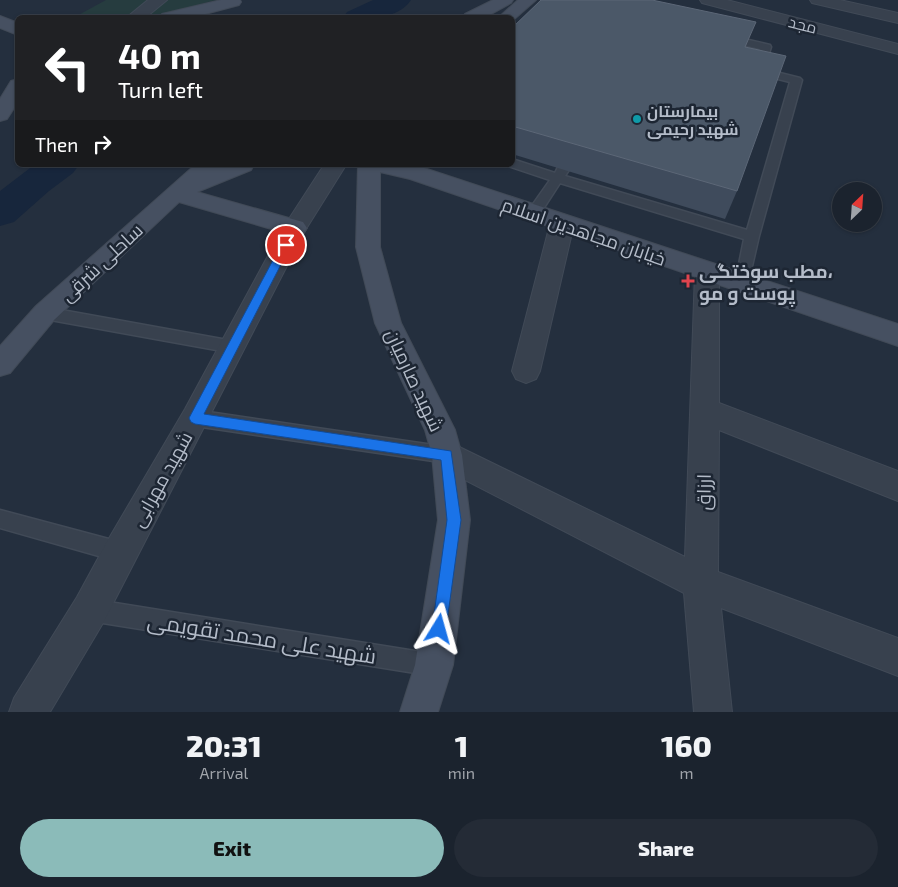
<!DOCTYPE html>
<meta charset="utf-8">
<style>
body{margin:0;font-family:"Exo 2",Cairo,sans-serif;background:#242b36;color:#f1f3f6;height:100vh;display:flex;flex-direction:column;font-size:19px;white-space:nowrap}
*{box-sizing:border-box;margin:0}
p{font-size:16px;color:#a0a4aa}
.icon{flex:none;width:28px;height:28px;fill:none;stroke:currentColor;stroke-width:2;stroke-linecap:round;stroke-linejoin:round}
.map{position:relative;height:712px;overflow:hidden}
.panel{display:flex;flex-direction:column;background:#1b232e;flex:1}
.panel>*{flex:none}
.guide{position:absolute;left:15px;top:15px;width:500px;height:152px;border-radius:8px;box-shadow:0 1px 4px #0004,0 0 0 1px #39404a;background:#202124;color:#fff;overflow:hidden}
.needle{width:32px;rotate:25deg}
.controls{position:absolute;left:832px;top:182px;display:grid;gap:10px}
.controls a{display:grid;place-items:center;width:50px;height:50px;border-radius:50%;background:#1b232e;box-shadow:0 1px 4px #0004,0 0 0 1px #39404a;font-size:25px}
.pin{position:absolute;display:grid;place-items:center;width:42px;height:42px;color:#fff;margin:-21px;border:2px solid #fff;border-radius:50%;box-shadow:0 1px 5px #0007}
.me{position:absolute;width:55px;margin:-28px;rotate:8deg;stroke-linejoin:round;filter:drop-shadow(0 0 4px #0008)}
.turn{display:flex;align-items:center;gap:18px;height:105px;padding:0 20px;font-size:22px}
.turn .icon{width:65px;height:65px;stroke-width:2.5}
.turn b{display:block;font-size:35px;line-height:42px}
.then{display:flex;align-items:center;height:48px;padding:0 20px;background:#0003;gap:10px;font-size:19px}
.eta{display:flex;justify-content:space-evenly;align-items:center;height:85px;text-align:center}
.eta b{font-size:30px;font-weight:800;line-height:35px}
.cta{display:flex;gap:10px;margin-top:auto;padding:10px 20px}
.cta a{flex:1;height:58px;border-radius:30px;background:#8bbbb9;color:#111;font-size:20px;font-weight:800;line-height:58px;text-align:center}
.cta a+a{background:#242b36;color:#f1f3f6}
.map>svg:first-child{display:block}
</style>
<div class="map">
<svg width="898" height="712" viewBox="0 0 898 712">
<rect width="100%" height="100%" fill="#242f3e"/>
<path fill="#263c3f" d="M 106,0 L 216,0 L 150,17 L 73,18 Z"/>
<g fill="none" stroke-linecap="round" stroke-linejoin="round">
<path fill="#17263c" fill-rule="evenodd" d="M 373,0 L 411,0 C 397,21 365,18 343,18 L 347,12 Z
M 34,165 L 79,165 L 73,173 L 49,191 L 14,222 L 0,226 L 0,191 Z"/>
<g stroke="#414a57" stroke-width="3">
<path id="lane" d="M 727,35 L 770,45 L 771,47 L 764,69 L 800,78 L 802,80 L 759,236 L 747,288 L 742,290 L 737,288 L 735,284 L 744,239 L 560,183 L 538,217 L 528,217 L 526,214 L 550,180 L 508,166 L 512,165 L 512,159 L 555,173 L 558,167 L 568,167 L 569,170 L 565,176 L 747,230 L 790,82 L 754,73 L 753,71 L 760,49 L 723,40 L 722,38 Z
M 45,307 L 233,341 L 239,342 L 241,347 L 239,352 L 233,353 L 45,319 L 40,317 L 37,313 L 40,309 Z
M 195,410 L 447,447 L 453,449 L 456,455 L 453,461 L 447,463 L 195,426 L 189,423 L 186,418 L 189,413 Z
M 0,510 L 120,542 L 127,545 L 130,552 L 127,559 L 120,562 L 0,528 Z
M 90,599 L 434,654 L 442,657 L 445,665 L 442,673 L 434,676 L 90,621 L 83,617 L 79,610 L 83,603 Z"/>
</g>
<g stroke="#414a57" stroke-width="2">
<path id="street" d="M 148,0 L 167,0 L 145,18 L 126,18 Z
M 700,0 L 727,0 L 898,44 L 898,54 L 702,3 Z
M 810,0 L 840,0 L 898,13 L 898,23 L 812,3 Z
M 324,165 L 346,165 L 306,229 L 103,623 L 50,712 L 9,712 L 14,698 L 77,597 L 108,540 L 185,409 L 283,228 Z
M 562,216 L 570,218 L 574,224 L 540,371 L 536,379 L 526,383 L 516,379 L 512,371 L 550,224 L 554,218 Z
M 707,263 L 716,266 L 719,272 L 719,403 L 898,471 L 898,501 L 719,430 L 718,572 L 898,638 L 898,676 L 721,608 L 732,712 L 694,712 L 684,593 L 436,465 L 432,455 L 436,445 L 447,441 L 685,557 L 695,272 L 698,266 Z"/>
</g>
<g stroke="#414a57" stroke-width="2">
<path id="secondary" d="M 221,0 L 240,0 L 241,2 L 239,5 L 190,18 L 160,18 L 162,14 Z
M 493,0 L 513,0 L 511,3 L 484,18 L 463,18 L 465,14 Z
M 518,0 L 536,0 L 512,21 L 512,18 L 498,18 Z
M 0,16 L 18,23 L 18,35 L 0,28 Z
M 18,79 L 18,102 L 7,119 L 0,121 L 0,99 L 11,81 Z
M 195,165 L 219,165 L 217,168 L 224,165 L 254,165 L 251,170 L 197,192 L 303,222 L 307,228 L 303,234 L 295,236 L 179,202 L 54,320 L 10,373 L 0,376 L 0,346 L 36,306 Z
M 358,165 L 412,165 L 421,167 L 898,324 L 898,346 L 410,179 L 380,172 L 380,247 L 401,323 L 455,430 L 462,455 L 470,520 L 453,665 L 438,712 L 400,712 L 415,665 L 438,520 L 432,455 L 425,430 L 375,323 L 356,247 Z"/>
</g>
<use href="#lane" fill="#38414e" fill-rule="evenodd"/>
<use href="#street" fill="#38414e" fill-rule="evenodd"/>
<use href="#secondary" fill="#465061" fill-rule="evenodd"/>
</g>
<path fill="#3f4b5c" d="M 512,28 L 746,47 L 737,191 L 725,219 L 512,154 Z"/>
<path fill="#4b5868" stroke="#5c6777" d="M 541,0 L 652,0 L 756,22 L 745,47 L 786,56 L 737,191 L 512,126 L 512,28 Z"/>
<path fill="#1a73e8" stroke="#114b97" d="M 286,241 L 291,245 L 204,414 L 451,451 L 461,520 L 446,629 L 444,634 L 439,636 L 434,634 L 432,629 L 447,520 L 441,460 L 195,424 L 191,422 L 189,418 L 281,245 Z"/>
<circle fill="#0f9aa8" stroke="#1d2633" stroke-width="2" cx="637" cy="119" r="5"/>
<path fill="#e0444e" stroke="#1d2633" stroke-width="2" d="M685.5 273.5h5v5h5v5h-5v5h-5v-5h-5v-5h5z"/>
<g text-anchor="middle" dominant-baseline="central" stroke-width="5" stroke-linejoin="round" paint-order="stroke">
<g font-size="16" fill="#b4bcc9" stroke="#1d2633">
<text transform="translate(803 24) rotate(14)">مجد</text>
</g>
<g font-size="16" font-weight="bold" fill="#b4bcc9" stroke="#1d2633" text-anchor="start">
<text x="647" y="110">بیمارستان<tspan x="647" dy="18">شهید رحیمی</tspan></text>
</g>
<g font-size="19" fill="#b4bcc9" stroke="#1d2633">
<text transform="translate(584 231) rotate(19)">خیابان مجاهدین اسلام</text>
<text transform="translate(101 262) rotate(-43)">ساحلی شرقی</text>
<text transform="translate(415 380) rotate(65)">شهید صارمیان</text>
<text transform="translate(161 479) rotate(-61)">شهید مهرابی</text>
<text transform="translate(703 492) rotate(-89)">ارزاق</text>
</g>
<g font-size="19" font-weight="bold" fill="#b4bcc9" stroke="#1d2633" text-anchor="start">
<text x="699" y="270">مطب سوختگی،<tspan x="699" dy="22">پوست و مو</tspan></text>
</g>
<g font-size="22" fill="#b4bcc9" stroke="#1d2633">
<text transform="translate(262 637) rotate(9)">شهید علی محمد تقویمی</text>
</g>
</g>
</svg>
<div class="controls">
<a><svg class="needle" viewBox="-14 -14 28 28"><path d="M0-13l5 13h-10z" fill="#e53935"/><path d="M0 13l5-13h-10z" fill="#a0a4aa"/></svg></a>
</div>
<div class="pin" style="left:286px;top:245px;background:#d93025"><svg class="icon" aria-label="arrive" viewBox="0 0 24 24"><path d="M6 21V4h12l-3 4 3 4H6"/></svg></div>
<svg class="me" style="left:439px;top:629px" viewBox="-20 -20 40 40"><path d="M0-17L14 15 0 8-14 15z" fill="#1a73e8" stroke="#fff" stroke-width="4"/></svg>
<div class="guide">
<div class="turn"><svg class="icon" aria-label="left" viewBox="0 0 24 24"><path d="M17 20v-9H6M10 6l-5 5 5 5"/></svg><div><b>40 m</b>Turn left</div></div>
<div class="then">Then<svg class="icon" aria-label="right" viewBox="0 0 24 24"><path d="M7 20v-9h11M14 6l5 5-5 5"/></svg></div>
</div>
</div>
<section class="panel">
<div class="eta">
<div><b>20:31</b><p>Arrival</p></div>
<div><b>1</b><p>min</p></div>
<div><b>160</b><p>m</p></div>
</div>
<div class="cta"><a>Exit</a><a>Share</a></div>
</section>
